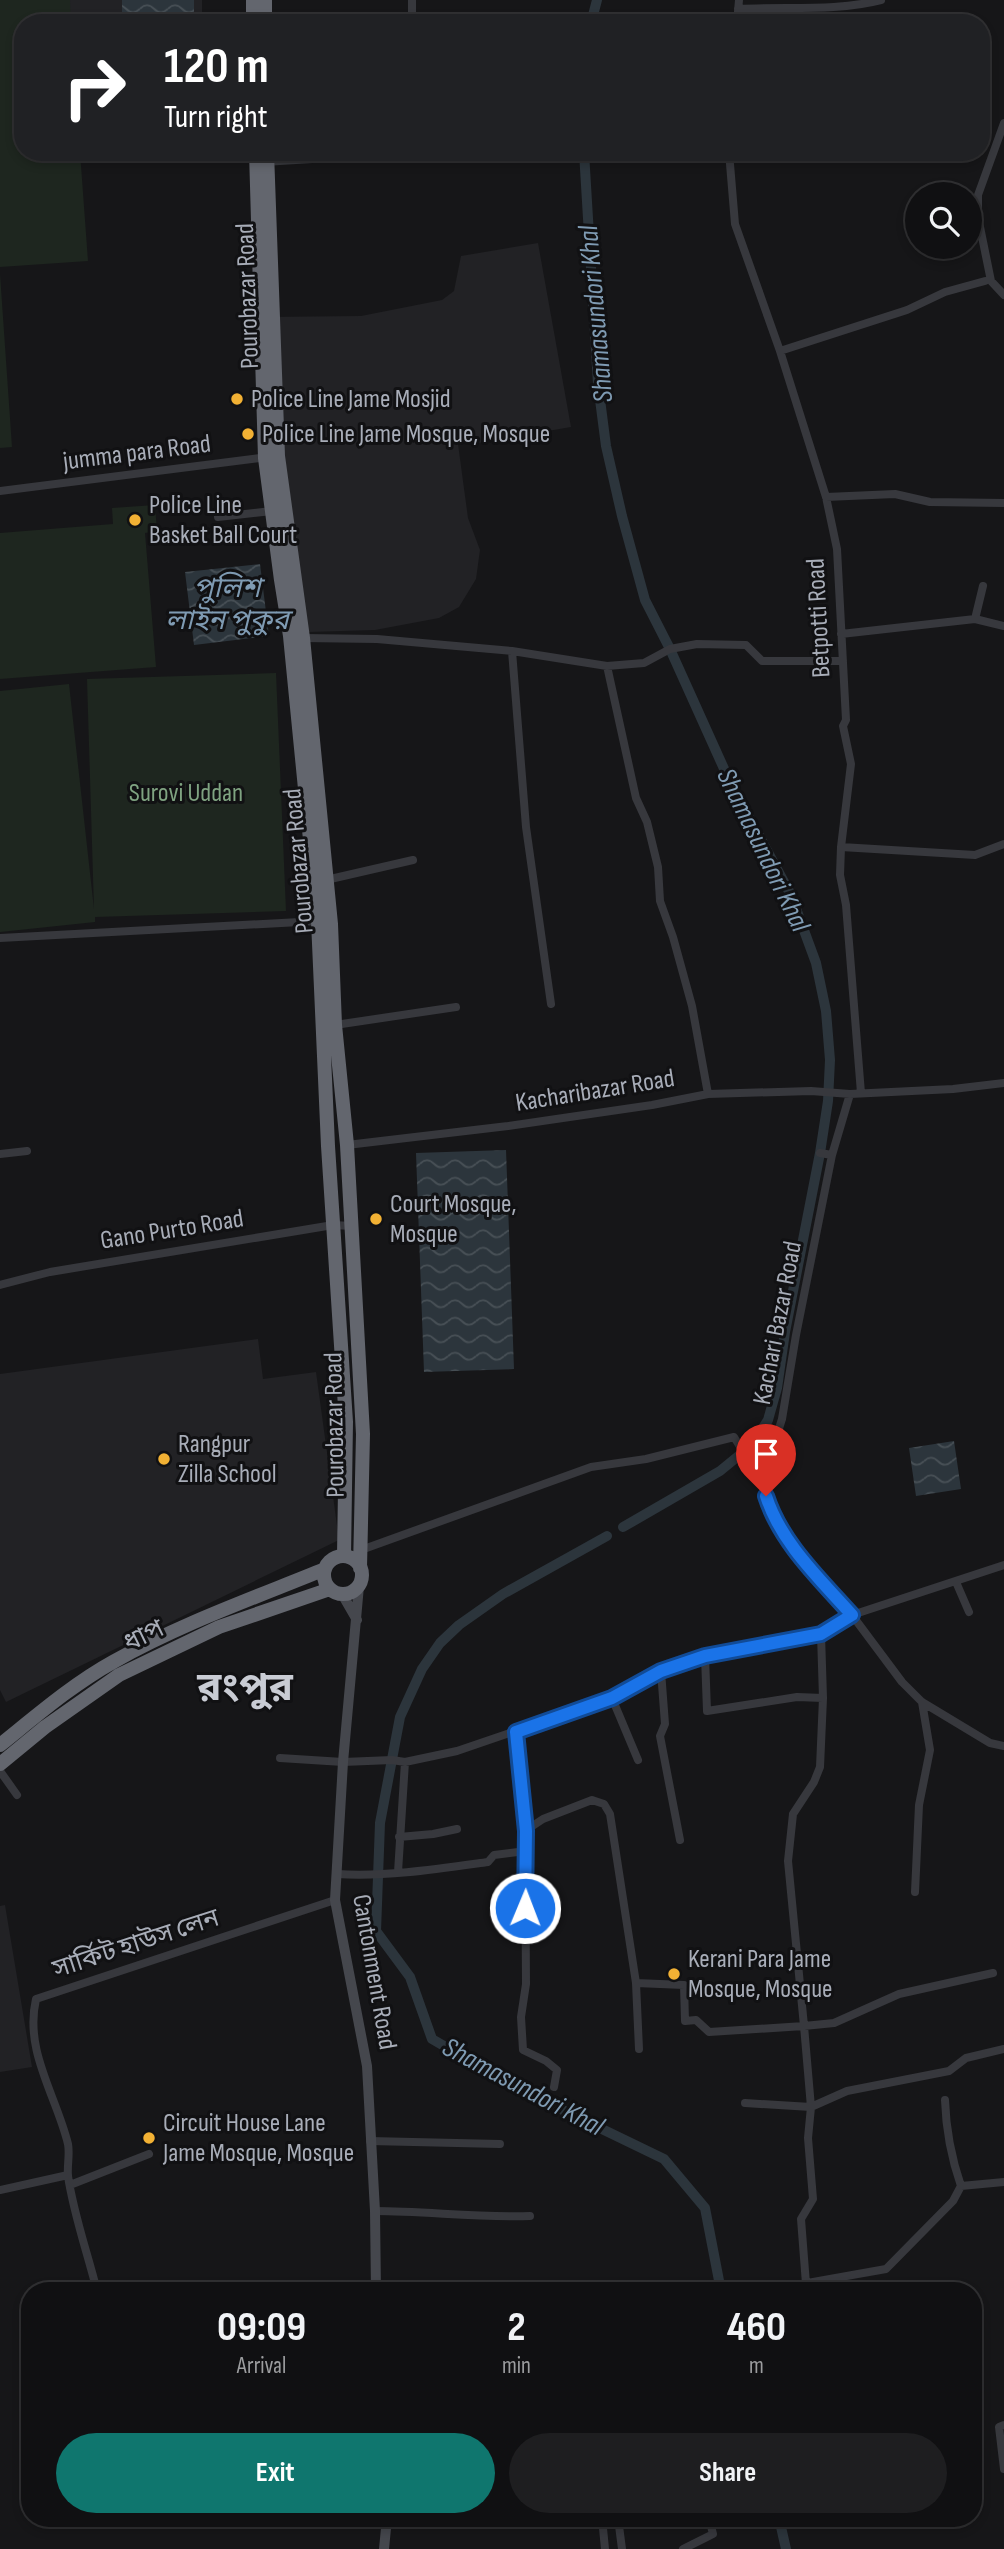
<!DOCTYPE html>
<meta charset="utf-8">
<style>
body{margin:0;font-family:"Sofia Sans Condensed","Noto Sans Bengali",sans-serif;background:#1e1e20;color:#f1f3f6;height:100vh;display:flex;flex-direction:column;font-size:26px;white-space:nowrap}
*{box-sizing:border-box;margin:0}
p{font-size:23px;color:#9c9d9f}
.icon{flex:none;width:38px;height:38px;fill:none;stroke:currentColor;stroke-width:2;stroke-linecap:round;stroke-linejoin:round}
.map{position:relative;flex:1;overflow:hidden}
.drawer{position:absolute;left:21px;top:2282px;width:961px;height:245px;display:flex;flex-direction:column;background:#101012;border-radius:28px;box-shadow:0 4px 10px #0003,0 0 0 2px #303032}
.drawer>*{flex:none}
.guide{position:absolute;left:14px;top:14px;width:976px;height:147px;border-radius:28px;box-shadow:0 4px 10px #0003,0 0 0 2px #303032;background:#202124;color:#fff;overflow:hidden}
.controls{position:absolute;left:905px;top:182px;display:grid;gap:14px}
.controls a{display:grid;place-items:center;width:77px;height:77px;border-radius:50%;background:#101012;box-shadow:0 4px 10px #0003,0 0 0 2px #303032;font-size:35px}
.pin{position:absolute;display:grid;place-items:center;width:60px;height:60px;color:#fff;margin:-72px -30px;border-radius:50% 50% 50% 0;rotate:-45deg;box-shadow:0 0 7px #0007}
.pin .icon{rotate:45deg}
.me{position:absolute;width:77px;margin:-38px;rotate:1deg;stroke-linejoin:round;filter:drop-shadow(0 0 5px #0008)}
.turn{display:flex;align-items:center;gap:24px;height:147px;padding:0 35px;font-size:32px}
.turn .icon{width:91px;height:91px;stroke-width:2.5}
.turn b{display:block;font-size:49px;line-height:60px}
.eta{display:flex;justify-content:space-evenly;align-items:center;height:119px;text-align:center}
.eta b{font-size:42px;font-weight:700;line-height:49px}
.primary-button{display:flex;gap:14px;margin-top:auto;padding:14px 35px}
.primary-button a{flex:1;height:80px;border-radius:42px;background:#0f766e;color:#fff;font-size:28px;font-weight:700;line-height:80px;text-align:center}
.primary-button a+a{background:#1e1e20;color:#f1f3f6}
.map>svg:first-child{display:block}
</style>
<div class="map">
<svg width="1004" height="2549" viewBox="0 0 1004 2549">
<defs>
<pattern id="water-waves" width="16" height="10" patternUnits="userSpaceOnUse" patternTransform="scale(1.75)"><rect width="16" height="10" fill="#2c353c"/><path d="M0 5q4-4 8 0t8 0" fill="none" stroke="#485056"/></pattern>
</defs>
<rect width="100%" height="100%" fill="#161618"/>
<path fill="#222225" d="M 61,0 L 202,0 L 202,23 L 62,23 Z
M 538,243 L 571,427 L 478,443 L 458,444 L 468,518 L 480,550 L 476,579 L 459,607 L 439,618 L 375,630 L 308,632 L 266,317 L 361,316 L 442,300 L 454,291 L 461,256 Z
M 258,1339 L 263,1379 L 316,1372 L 339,1540 L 6,1702 L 0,1690 L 0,1374 Z
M 5,1905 L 32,2067 L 0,2072 L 0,1906 Z"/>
<path fill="#1e261f" d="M 0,0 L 70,0 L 71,23 L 23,23 L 23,152 L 80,152 L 88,261 L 0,267 Z
M 0,274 L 12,447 L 0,448 Z
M 155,505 L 157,531 L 145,533 L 156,667 L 0,679 L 0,533 L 113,524 L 112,508 Z
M 276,673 L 286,911 L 95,917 L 95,922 L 0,932 L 0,691 L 69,684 L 94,909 L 87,679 Z"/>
<path fill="url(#water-waves)" d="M 122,0 L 194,0 L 194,23 L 122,23 Z
M 260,564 L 269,636 L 194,645 L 185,572 Z
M 506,1150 L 514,1369 L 424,1372 L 416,1153 Z
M 954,1441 L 961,1489 L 916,1496 L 909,1448 Z"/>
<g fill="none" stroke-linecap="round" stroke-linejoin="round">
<path stroke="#2c353c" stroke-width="10" d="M 591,23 L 597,0
M 584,152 L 598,384 L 606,446 L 622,516 L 645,600 L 670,649 L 730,782 L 791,895 L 816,963 L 826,1011 L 830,1060 L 828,1101 L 820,1153 L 785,1332 L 777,1388 L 768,1420 L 753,1444 L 720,1471 L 623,1527
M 607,1536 L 503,1594 L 459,1625 L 440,1643 L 422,1669 L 400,1717 L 380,1823 L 376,1931 L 410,1977 L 432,2039 L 513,2086 L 664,2159 L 705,2208 L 721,2291
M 779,2518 L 786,2549"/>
<path stroke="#37383d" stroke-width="8" d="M 738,9 C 786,6 834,12 881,0
M 412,23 L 412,0
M 737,23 L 739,0
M 1004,123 L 978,195 L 978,217 L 991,281 L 1004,295
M 729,152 L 735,224 L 780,351 L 826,497 L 837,549 L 846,720 L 843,726 L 851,764 L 841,847 L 840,875 L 846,905 L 861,1093
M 264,162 L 425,152
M 780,351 L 907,310 L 945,292 L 985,281
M 0,491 L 268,457
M 826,497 L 895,494 L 930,502 L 1004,503
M 218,517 L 272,511
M 975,619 L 983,586
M 841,634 L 975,619 L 1004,626
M 303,638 L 377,639 L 512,651 L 607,666 L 644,663 L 670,649 L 697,644 L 746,645 L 762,661 L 843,661
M 512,651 L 526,827 L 551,1004
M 607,666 L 636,798 L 647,822 L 658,867 L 660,901 L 673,937 L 692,1006 L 708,1094
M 841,847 L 975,855 L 1004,844
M 326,880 L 413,860
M 0,938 L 318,921
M 335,1025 L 456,1007
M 850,1094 L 832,1155 L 796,1335 L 782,1419 L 762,1482 L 771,1511 L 796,1552 L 852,1615 L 902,1682 L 922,1702 L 990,1743 L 1004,1746
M 347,1145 L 508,1126 L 652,1105 L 708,1094 L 811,1091 L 850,1094 L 953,1089 L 1004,1083
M 820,1153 L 832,1155
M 0,1154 L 27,1151
M 0,1285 L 50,1272 L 333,1225 L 352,1226
M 361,1550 L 591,1467 L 646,1459 L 734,1437 L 762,1482
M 956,1582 L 969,1612
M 821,1634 L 823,1698 L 820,1767 L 814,1782 L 793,1814 L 788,1861 L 804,2026 L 834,2023 L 899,1994 L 993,1973
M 705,1656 L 707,1711 L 797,1697 L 823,1698
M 661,1671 L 665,1724 L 660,1736 L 680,1840
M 612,1698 L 638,1760
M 516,1732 L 525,1831 L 543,1819 L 592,1800 L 604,1804 L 610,1814 L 636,1983 L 639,2049
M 280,1758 L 343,1762 L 392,1760 L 405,1762 L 457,1751 L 612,1698 L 661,1671 L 705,1656 L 821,1634 L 852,1615 L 1004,1565
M 0,1771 L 17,1795
M 525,1831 L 526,1984 L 521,2017 L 523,2050 L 546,2061 L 557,2070 L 554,2087
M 399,1837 L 433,1834 L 457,1829
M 398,1872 L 405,1762
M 337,1874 C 387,1877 438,1869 488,1862 L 494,1855 L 526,1851
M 915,1892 L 919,1805 L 930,1750 L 922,1702
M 636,1983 L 684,1985 L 685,2021 L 696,2020 L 709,2032 L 804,2026 L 811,2107 L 745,2103
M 945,2100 C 946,2131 951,2157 961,2186
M 370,2141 L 500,2144
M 70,2185 L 149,2154
M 0,2190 L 68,2175
M 375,2211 C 427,2211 478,2218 530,2216
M 806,2284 L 801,2219 L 813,2199 L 808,2138 L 811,2107 L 847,2091 L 949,2071 L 966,2058 L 1004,2049
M 97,2291 C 88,2255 73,2212 68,2176 C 67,2165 70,2154 68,2144 C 56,2095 24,2051 36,1999 L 335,1900
M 762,2291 L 886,2269 L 953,2201 L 961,2186 L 1004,2182
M 1004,2425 L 999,2427 L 1004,2469
M 602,2518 L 605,2549
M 618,2518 L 622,2549
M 683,2549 L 713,2534 L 709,2518"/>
<path stroke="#45474d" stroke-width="10" d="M 359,1586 L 343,1762 L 335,1900 L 367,2066 L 375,2211 L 376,2291
M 342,1594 L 357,1620
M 384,2549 L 387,2518"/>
<path stroke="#63666e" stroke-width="14" d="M 253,0 L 253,23
M 265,23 L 265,0
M 256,152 L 265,458 L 281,580 L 290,636 L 318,921 L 328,1146 L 346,1422 L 344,1556
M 267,152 L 278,456 L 303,638 L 331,924 L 335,1025 L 347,1145 L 363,1434 L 360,1568
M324 1575a19 19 0 1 1 38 0a19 19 0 1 1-38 0Z
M 0,1745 C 35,1717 73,1684 113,1662 C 180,1624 254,1598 325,1569
M 0,1764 L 45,1727 L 119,1675 L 219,1627 L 330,1589"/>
</g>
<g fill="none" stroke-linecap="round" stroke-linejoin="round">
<g stroke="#114b97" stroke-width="18">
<path id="route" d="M 525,1908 L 526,1831 L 516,1732 L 612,1698 L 661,1671 L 705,1656 L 821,1634 L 852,1615 C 820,1579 781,1543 766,1496"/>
</g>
<use href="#route" stroke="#1a73e8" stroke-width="12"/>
</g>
<g fill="#f2b134" stroke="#111113" stroke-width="2.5">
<circle cx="237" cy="399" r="7"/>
<circle cx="248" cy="434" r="7"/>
<circle cx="135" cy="520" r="7"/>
<circle cx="376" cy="1219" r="7"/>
<circle cx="164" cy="1459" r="7"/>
<circle cx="674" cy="1974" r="7"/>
<circle cx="149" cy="2138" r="7"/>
</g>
<g text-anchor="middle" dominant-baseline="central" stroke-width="6" stroke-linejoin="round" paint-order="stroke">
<g font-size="26" fill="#a8adb8" stroke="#111113">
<text transform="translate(248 296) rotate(-92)">Pourobazar Road</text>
<text transform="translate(137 453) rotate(-7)">jumma para Road</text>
<text transform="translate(819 618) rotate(-93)">Betpotti Road</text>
<text transform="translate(299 861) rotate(-95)">Pourobazar Road</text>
<text transform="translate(595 1091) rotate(-9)">Kacharibazar Road</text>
<text transform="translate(172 1230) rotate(-9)">Gano Purto Road</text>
<text transform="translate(778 1323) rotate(-79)">Kachari Bazar Road</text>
<text transform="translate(335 1425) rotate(-91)">Pourobazar Road</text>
<text transform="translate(144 1636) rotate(-26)">ধাপ</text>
<text transform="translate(136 1944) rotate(-18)">সার্কিট হাউস লেন</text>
<text transform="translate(374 1972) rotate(80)">Cantonment Road</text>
</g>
<g font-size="26" fill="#a8adb8" stroke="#111113" text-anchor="start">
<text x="251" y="399">Police Line Jame Mosjid</text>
<text x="262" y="434">Police Line Jame Mosque, Mosque</text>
<text x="149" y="505">Police Line<tspan x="149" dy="30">Basket Ball Court</tspan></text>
<text x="390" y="1204">Court Mosque,<tspan x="390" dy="30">Mosque</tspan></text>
<text x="178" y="1444">Rangpur<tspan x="178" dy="30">Zilla School</tspan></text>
<text x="688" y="1959">Kerani Para Jame<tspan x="688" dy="30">Mosque, Mosque</tspan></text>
<text x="163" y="2123">Circuit House Lane<tspan x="163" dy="30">Jame Mosque, Mosque</tspan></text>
</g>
<g font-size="26" fill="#7fa381" stroke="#111113">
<text x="186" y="793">Surovi Uddan</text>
</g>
<g font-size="28" font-style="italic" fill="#7f9bb3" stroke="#111113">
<text transform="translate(596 314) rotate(-95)">Shamasundori Khal</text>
<text x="227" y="588">পুলিশ<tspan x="227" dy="32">লাইন পুকুর</tspan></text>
<text transform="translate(763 850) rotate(64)">Shamasundori Khal</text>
<text transform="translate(523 2087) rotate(28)">Shamasundori Khal</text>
</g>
<g font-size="40" font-weight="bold" fill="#c9ccd4" stroke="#111113">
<text x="245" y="1688">রংপুর</text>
</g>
</g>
</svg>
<div class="controls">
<a><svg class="icon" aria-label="search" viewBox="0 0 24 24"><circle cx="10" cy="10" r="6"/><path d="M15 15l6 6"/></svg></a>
</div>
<div class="pin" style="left:766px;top:1496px;background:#d93025"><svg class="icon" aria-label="arrive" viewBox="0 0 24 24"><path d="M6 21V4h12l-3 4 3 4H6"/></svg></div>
<svg class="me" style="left:525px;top:1908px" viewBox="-20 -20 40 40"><circle r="17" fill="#1a73e8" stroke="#fff" stroke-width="3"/><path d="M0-11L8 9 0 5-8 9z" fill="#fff"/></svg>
<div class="guide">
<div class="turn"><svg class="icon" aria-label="right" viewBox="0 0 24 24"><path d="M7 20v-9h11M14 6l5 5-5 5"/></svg><div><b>120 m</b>Turn right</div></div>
</div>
<section class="drawer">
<div class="eta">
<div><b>09:09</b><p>Arrival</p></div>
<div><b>2</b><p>min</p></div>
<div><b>460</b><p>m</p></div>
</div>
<div class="primary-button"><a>Exit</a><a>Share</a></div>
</section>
</div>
